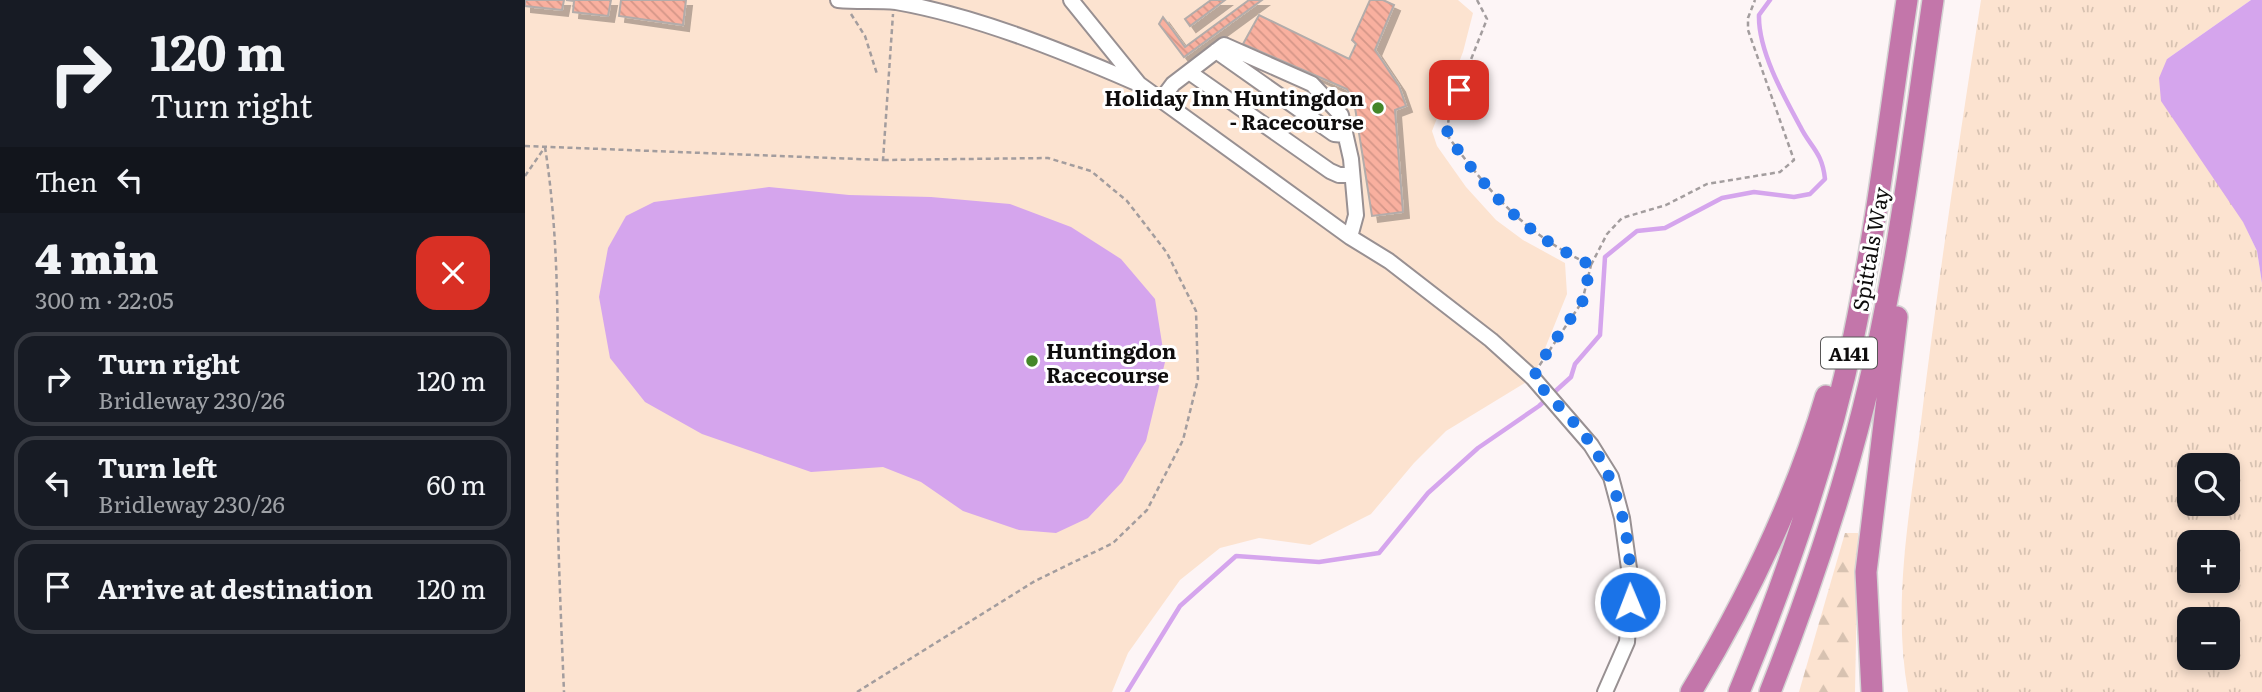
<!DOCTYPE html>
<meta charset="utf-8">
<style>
body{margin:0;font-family:Literata,serif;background:#242831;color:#f1f3f6;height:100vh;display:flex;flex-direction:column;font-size:26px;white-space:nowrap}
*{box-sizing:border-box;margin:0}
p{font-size:23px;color:#9ea1a6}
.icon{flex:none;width:38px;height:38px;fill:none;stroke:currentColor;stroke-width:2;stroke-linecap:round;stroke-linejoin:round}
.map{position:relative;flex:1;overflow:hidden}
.sheet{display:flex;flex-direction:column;background:#171b24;width:525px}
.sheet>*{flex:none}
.top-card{background:#171b24;color:#f1f3f6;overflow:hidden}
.controls{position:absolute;left:1652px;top:453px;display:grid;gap:14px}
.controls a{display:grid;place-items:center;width:63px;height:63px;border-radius:14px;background:#171b24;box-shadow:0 4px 10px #0003;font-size:35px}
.pin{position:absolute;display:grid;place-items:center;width:60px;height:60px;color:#fff;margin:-30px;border-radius:14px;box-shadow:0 4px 10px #0006}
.me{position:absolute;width:77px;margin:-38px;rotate:359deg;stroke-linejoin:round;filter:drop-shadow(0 0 5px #0008)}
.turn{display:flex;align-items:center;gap:24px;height:147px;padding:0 35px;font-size:32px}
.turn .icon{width:91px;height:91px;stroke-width:2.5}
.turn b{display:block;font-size:49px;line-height:60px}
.then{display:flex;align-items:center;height:66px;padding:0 35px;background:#0003;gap:14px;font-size:26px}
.round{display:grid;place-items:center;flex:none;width:74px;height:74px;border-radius:21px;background:#242831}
.head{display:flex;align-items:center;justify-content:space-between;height:119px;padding:0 35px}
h1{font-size:42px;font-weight:800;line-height:52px}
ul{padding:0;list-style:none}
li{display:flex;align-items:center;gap:21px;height:94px;margin:0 14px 10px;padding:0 21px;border:4px solid #363941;border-radius:21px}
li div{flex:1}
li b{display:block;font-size:26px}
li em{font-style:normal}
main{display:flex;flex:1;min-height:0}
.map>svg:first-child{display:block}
</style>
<main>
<section class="sheet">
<div class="top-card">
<div class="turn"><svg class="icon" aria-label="right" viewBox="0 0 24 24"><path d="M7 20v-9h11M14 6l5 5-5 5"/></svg><div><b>120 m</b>Turn right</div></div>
<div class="then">Then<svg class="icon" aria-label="left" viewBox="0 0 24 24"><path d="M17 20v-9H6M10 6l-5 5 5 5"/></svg></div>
</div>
<div class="head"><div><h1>4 min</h1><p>300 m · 22:05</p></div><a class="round" style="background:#d93025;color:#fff"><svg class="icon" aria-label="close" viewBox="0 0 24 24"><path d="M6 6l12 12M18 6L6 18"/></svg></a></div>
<ul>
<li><svg class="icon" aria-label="right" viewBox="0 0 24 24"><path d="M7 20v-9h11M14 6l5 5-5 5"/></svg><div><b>Turn right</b><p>Bridleway 230/26</p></div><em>120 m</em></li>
<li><svg class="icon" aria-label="left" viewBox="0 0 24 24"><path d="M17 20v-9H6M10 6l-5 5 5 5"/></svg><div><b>Turn left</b><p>Bridleway 230/26</p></div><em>60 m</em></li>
<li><svg class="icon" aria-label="arrive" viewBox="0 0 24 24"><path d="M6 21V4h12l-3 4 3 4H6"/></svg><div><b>Arrive at destination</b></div><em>120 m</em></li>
</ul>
</section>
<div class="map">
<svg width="1737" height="692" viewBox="0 0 1737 692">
<defs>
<pattern id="grass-tufts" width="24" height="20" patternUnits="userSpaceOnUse" patternTransform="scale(1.75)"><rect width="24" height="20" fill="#fce3d0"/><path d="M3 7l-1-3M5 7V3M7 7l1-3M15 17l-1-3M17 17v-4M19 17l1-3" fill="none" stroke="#d7c2b1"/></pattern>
<pattern id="forest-firs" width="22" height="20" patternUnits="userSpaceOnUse" patternTransform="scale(1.75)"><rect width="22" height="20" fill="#fce3d0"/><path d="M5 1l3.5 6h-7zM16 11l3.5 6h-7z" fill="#d7c2b1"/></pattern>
<pattern id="building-back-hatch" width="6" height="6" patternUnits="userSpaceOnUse" patternTransform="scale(1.75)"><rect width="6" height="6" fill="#f9b09f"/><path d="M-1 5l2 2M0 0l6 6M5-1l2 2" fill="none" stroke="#d49688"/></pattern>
<filter id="shadow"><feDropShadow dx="6" dy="6" stdDeviation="0" flood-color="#0004"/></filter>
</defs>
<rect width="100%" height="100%" fill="#fdf5f6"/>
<path fill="url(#grass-tufts)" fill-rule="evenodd" d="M 1456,0 L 1726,0 L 1642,59 L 1732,251 L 1737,283 L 1737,692 L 1383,692 C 1367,603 1385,511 1396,422 C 1413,281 1434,141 1456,0 ZM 1664,466 L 1703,466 L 1703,504 L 1664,504 ZM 1664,542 L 1703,542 L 1703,581 L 1664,581 ZM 1664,620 L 1703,620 L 1703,658 L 1664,658 Z"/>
<path fill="url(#forest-firs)" d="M 1320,533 L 1333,533 L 1330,692 L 1274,692 Z"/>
<path fill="#fce3d0" d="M 0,0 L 933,0 L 948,13 L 938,52 L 907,131 L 912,146 L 941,187 L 971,220 L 998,240 L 1040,263 L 1042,294 L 1008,378 L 921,431 L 889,463 L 846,514 L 785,545 L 734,538 L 695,548 L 655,580 L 603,653 L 587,692 L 0,692 Z"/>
<path fill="#d5a5ed" d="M 1726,0 L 1737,0 L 1737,283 L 1732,251 L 1718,222 L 1636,101 L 1634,78 L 1642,59 Z
M 244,187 L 324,195 L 406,197 L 485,204 L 546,227 L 596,259 L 630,299 L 640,362 L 621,441 L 597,482 L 563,518 L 531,533 L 494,530 L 438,511 L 396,482 L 358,467 L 286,472 L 177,434 L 120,402 L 85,358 L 74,297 L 83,248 L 101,216 L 129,202 Z"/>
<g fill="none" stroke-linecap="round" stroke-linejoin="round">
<path stroke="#d5a5ed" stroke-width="4.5" d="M 602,692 L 655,606 L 711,556 L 794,562 L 854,553 L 903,493 L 953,448 L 1014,406 L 1046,377 L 1050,364 L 1075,335 L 1080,257 L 1112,231 L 1140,228 L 1197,198 L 1229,192 L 1269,197 L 1285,194 L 1300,179 C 1297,151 1285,147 1275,126 C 1258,95 1233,50 1234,15 L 1245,0"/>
</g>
<path fill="url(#building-back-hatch)" stroke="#b3acaa" stroke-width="2" filter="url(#shadow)" d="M 0,0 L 39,0 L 37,10 L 0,6 Z
M 41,0 L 86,0 L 83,16 L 48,12 L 49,1 Z
M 96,0 L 161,0 L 158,25 L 94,16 Z
M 686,0 L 700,0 L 665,26 L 660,19 Z
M 724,0 L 737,0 L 659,57 L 634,24 L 638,17 L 660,47 Z
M 845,0 L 858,0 L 869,5 L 850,50 L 874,86 L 881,106 L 870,110 L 878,212 L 847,216 L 829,101 L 822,89 L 718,44 L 734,15 L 824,59 L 831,44 L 827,40 Z"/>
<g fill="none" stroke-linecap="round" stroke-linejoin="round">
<g stroke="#989092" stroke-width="18">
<path id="minor" d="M 313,0 C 332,2 352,0 371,2 C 451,16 535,50 609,82
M 546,0 L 614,84 L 825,237 L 864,261 L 966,340 L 1008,378 L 1066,445 L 1086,477 L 1097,518 L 1106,583 L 1102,642 L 1080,692
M 691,51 L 809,134 L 820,135
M 664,72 L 805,171 L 814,175 L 827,175
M 636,100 L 648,84 L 699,45 L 787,84 L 816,115 L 826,159 L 831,215 L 825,237"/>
</g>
<g stroke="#d4d3d3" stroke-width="24">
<path id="highway" d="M 1166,692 C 1222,599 1270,500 1301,396
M 1214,692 C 1262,576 1303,457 1329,335 C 1352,224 1365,112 1382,0
M 1245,692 C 1294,568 1335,441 1360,310 C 1380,208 1393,103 1408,0
M 1347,692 L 1341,572 L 1372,317"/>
</g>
<path stroke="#a39d9e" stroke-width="2.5" stroke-dasharray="5 3.5" stroke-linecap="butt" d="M 952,0 L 962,19 L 924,115 L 922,135 C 964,192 1000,235 1066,265 L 1057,302 L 1014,366
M 326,14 L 340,36 L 352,74
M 0,146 L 358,160 L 368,14
M 20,147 C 37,256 32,368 32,478 C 33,549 36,621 39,692
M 0,176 L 20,147
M 1066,265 L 1082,234 L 1097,218 L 1141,205 L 1182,184 L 1255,172 L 1269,160 L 1223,30 L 1223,18 L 1230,0
M 332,692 L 510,581 L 588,543 L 622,510 L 658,440 L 673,379 L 671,311 L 642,253 L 602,201 L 566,171 L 523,158 L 358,160"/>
<use href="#minor" stroke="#fff" stroke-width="14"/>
<use href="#highway" stroke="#c376aa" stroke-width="21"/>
</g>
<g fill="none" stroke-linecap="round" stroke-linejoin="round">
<path stroke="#1a73e8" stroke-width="12" stroke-dasharray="0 21.6" d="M 934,90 L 924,115 L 922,135 C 965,194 998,234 1066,265 L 1057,303 L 1025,347 L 1008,378 C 1028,401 1052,423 1068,447 C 1097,491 1108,550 1105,602"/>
</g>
<g fill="#448629" stroke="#fff" stroke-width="2.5">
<circle cx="853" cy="108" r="7"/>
<circle cx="507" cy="361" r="7"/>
</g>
<g text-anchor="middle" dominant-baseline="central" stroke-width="6" stroke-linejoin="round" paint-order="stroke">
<rect fill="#fff" stroke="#575656" stroke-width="2" x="1296" y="337.5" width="56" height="31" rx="5"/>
<g font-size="19" font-weight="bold" fill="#0f0d0d">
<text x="1324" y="353">A141</text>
</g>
<g font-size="21" font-weight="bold" fill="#0f0d0d" stroke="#fff" text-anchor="end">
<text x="839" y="96">Holiday Inn Huntingdon<tspan x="839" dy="24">- Racecourse</tspan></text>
<text x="521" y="349" text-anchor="start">Huntingdon<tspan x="521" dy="24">Racecourse</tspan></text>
</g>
<g font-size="21" fill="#0f0d0d" stroke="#fff">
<text transform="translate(1344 249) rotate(-80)">Spittals Way</text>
</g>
</g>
</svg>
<div class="controls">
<a><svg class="icon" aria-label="search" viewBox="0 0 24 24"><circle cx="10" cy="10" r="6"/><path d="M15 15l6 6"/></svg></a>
<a>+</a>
<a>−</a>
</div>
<div class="pin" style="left:934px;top:90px;background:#d93025"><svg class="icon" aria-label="arrive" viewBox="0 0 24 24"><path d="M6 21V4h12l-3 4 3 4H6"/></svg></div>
<svg class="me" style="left:1105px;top:602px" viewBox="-20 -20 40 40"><circle r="17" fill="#1a73e8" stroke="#fff" stroke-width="3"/><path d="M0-11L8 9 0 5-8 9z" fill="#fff"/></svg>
</div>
</main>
